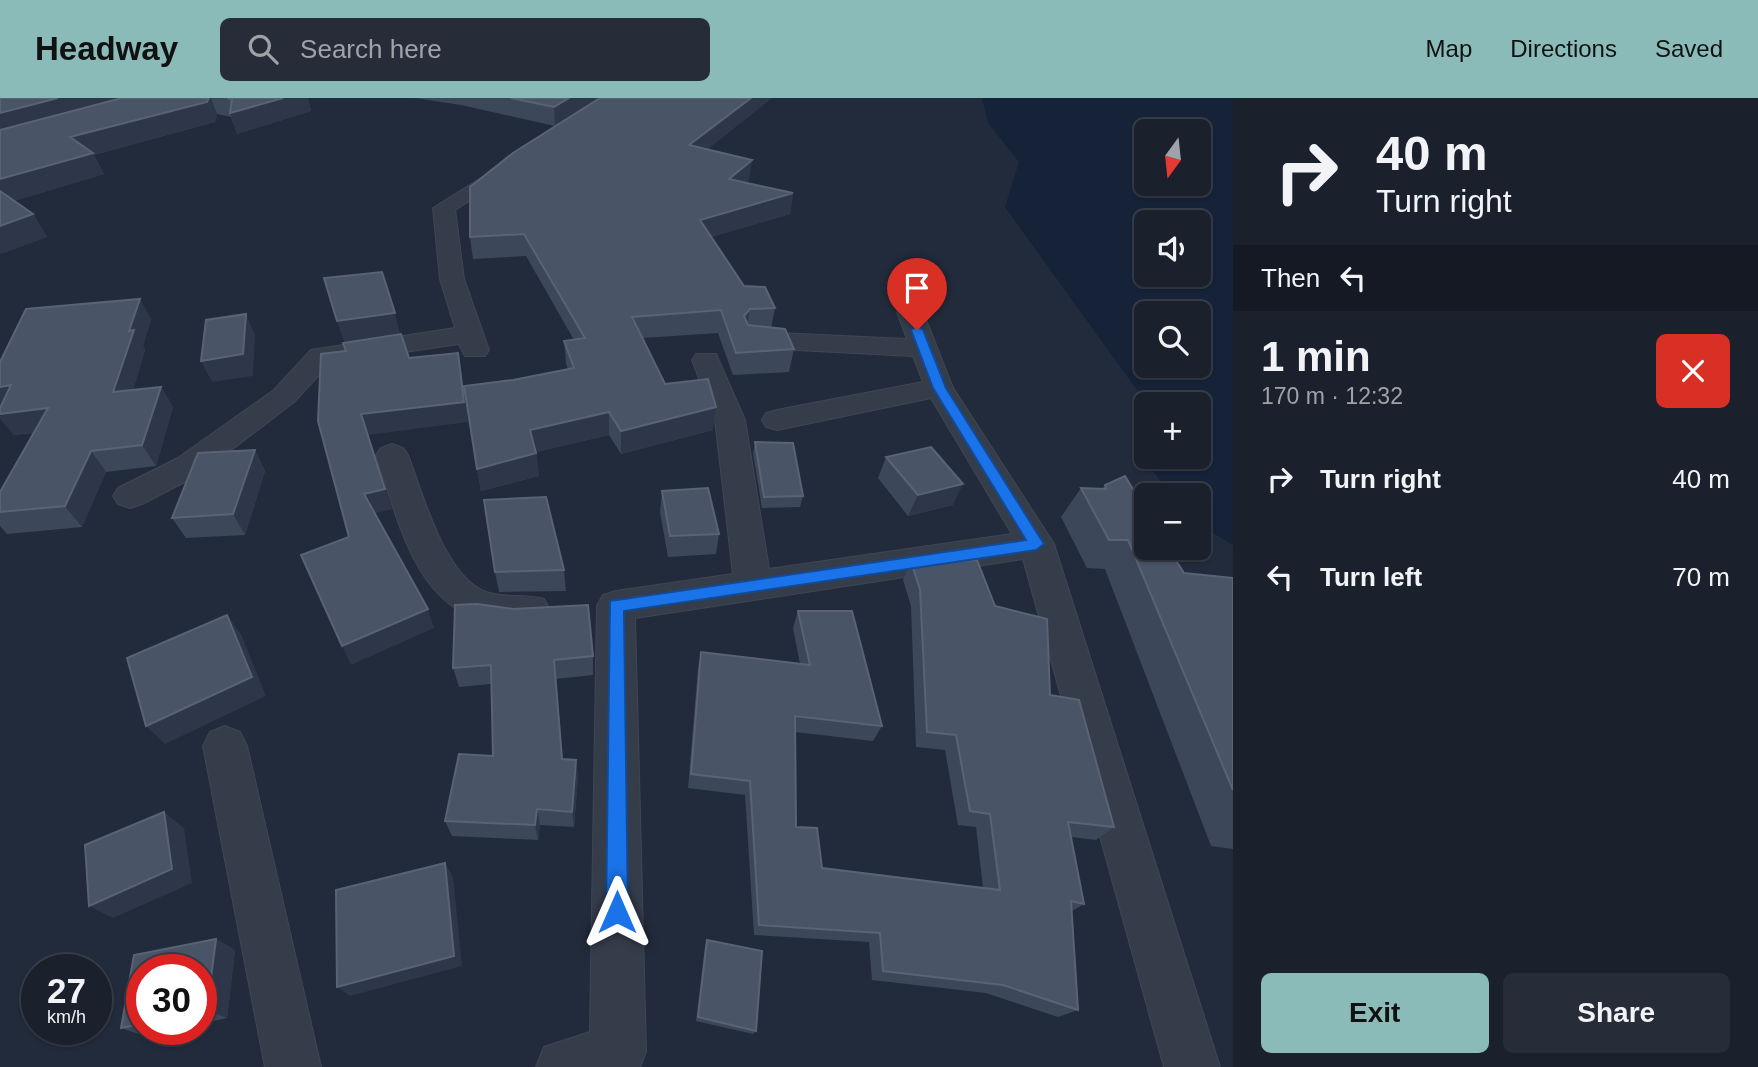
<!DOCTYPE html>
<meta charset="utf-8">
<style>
body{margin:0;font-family:Helvetica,sans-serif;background:#272d38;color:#f1f3f6;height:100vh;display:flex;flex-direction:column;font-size:26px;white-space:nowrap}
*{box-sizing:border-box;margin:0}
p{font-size:23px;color:#9fa3a9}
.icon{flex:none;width:38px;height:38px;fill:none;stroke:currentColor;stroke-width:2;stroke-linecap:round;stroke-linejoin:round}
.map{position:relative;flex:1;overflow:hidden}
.details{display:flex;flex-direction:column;background:#1a202c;width:525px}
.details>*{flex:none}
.top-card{background:#1a202c;color:#f1f3f6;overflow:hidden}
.needle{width:46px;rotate:195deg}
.fabs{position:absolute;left:1134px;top:21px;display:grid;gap:14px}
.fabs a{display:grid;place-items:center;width:77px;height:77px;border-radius:10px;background:#1a202c;box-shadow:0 2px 5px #0004,0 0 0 2px #383e48;font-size:35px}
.speed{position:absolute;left:21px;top:856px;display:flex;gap:14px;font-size:35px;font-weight:700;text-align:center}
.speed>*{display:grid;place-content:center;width:91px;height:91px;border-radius:50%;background:#1a202c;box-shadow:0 2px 5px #0004,0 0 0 2px #383e48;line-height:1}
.speed small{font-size:18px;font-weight:400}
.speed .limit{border:10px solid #d22;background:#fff;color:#111}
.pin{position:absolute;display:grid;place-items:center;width:60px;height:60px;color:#fff;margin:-72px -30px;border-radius:50% 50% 50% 0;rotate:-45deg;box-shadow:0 0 7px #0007}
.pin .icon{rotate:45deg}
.me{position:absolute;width:77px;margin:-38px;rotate:0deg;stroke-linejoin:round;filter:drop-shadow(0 0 5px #0008)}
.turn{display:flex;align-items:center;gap:24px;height:147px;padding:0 28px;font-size:32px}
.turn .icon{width:91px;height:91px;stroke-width:2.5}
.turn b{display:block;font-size:49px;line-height:60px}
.then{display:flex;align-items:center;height:66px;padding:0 28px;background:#0003;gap:14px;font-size:26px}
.round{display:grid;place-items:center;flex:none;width:74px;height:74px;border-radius:10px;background:#272d38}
.headline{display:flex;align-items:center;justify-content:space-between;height:119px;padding:0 28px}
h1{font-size:42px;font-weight:700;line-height:52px}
.primary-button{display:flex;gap:14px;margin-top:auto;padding:14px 28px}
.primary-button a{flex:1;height:80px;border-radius:10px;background:#8bbbb9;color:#111;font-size:28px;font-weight:700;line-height:80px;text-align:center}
.primary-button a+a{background:#272d38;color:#f1f3f6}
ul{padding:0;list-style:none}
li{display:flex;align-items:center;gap:21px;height:98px;padding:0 28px}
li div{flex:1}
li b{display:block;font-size:26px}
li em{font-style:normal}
header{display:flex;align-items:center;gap:42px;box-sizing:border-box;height:98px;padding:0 35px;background:#8bbbb9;color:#111}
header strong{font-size:33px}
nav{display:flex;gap:38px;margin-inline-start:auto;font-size:24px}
.search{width:490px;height:63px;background:#272d38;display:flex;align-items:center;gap:18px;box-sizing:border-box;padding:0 24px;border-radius:10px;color:#9fa3a9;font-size:26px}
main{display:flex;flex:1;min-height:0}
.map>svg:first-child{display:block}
</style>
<header>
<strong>Headway</strong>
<div class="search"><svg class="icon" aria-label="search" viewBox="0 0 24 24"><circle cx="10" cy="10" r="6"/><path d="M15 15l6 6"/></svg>Search here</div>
<nav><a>Map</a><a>Directions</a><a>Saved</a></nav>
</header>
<main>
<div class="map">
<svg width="1233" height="969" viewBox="0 0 1233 969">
<rect width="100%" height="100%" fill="#222b3b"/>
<path fill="#152238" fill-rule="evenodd" d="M 982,0 L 1233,0 L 1233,447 L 1199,427 L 1199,397 L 1172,397 L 1152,372 L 1154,359 L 1199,359 L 1199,306 L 1147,306 L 1005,109 L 1019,64 L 988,25 ZM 1146,33 L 1199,33 L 1199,86 L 1146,86 ZM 1146,124 L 1199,124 L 1199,177 L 1146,177 ZM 1146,215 L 1199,215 L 1199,268 L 1146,268 Z"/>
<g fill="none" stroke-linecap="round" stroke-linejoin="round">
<g stroke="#3f4654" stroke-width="2">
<path id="minor" d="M 512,61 L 522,67 L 519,71 L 455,112 L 464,181 L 489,252 L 485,258 L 465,258 L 459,246 L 330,265 L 294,304 L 200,376 L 142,406 L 130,410 L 118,406 L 113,398 L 118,390 L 178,360 L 274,292 L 311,252 L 455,230 L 440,181 L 433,110 Z
M 910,206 L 919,209 L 923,214 L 953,290 L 1054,446 L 1220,969 L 1164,969 L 1023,461 L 635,520 L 646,954 L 640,969 L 536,969 L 544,949 L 590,934 L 597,508 L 603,497 L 616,493 L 733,476 L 715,322 L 692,262 L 696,256 L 716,256 L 745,322 L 769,471 L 1012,436 L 931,300 L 777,332 L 766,329 L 762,322 L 766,315 L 777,312 L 923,284 L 913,258 L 756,250 L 747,248 L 743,242 L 747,236 L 756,234 L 907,241 L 897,214 L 901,209 Z
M 392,346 L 403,350 L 408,357 C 423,396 444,478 486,494 C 505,501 525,495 544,501 L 550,512 L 544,523 C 526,529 505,529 486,524 C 413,505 398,419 376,357 L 381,350 Z
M 225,628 L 240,634 L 247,648 L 321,969 L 265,969 L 203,648 L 210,634 Z"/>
</g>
<use href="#minor" fill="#353d4b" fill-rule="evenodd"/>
</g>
<path fill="#3d475a" d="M 0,0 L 308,0 L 311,13 L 237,36 L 231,19 L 217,16 L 215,24 L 94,57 L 104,76 L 14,103 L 33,116 L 47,139 L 0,156 Z
M 415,0 L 599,0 L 555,28 L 461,7 Z
M 600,0 L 772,0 L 707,51 L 749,82 L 746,85 L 793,95 L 790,116 L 711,139 L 744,188 L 775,210 L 771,230 L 794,251 L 789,274 L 733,277 L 718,235 L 643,240 L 665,286 L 713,332 L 621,356 L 609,337 L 536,354 L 539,378 L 481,393 L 477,371 L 513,282 L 568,271 L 566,266 L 564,243 L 574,242 L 526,158 L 473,161 L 470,139 Z
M 151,221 L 143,248 L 145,252 L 133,292 L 161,289 L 173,309 L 156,368 L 106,374 L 82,429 L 7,436 L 0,428 L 0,394 L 34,335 L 14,337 L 0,320 L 0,310 L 1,308 L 0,306 L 0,264 Z
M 755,344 L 803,398 L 800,409 L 762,410 L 753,355 Z
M 255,352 L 265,373 L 245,437 L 186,440 L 172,420 Z
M 886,359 L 953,407 L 908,418 L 878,380 Z
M 1105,387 L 1184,475 L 1233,480 L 1233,751 L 1211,748 L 1105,471 L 1087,470 L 1061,419 L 1081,390 L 1102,391 Z
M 662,393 L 719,436 L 716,456 L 668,459 L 660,414 Z
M 911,464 L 995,508 L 1050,597 L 1114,729 L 1096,742 L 1071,739 L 1084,806 L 1072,813 L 1078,912 L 1058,919 L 986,895 L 872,882 L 869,844 L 754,837 L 745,697 L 688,690 L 698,570 L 701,554 L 800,566 L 793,530 L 798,513 L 882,628 L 873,643 L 795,634 L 796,729 L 822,770 L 983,790 L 976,729 L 958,727 L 945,652 L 916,649 L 911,508 L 903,482 Z
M 564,472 L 566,493 L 499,494 L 495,474 Z
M 593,558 L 593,577 L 556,581 L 563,661 L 576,662 L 578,679 L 574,729 L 540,727 L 538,742 L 452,738 L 445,723 L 493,658 L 491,586 L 459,589 L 453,570 Z
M 216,841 L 235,852 L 227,920 L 201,926 L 201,872 L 142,872 L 142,931 L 176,931 L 145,938 L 121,930 L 134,857 Z
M 707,842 L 756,933 L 753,936 L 696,923 L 705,848 Z"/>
<path fill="#2d3749" d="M 58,0 L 143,0 L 0,38 L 0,15 Z
M 209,0 L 211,0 L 217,16 L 215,24 L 94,57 L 104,76 L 1,107 L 0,105 L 0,81 L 70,39 Z
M 283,0 L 308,0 L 311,13 L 237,36 L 230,15 Z
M 569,0 L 599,0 L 555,28 L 554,9 Z
M 751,0 L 772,0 L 688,67 L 689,47 Z
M 752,62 L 749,82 L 727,102 L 729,81 Z
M 793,95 L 790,116 L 698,143 L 700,122 Z
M 33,116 L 47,139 L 0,156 L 0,128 Z
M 140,201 L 151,221 L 143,248 L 145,252 L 126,315 L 113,294 L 129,233 Z
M 750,211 L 746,233 L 744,218 Z
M 395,215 L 400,236 L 344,244 L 337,223 Z
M 246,216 L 255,237 L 253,278 L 212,284 L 201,263 Z
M 458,255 L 462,275 L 468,324 L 368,337 L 392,411 L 372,416 L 364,396 L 361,316 Z
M 11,287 L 4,311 L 0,306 L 0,289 Z
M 161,289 L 173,309 L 156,368 L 142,347 Z
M 716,309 L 713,332 L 621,356 L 621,333 Z
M 48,310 L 63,331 L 14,337 L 0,320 L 0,316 Z
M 609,314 L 609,337 L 533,355 L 530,332 Z
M 255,352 L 265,373 L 245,437 L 233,416 Z
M 91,353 L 106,374 L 82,429 L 65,408 Z
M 536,355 L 539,378 L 481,393 L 477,371 Z
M 963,386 L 953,407 L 908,418 L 918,397 Z
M 428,511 L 434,530 L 351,567 L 342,548 Z
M 227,517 L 241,536 L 266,598 L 165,646 L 146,628 Z
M 554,562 L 556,581 L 564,678 L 562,661 Z
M 576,662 L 578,679 L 574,729 L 572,714 Z
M 537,711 L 540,727 L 538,742 L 535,727 Z
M 164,714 L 184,730 L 192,785 L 113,820 L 89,808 Z
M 445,765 L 453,779 L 462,868 L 350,898 L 337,889 Z
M 216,841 L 235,852 L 227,920 L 207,912 Z"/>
<path fill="#495466" stroke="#596375" stroke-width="2" d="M 0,0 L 58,0 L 0,15 Z
M 122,0 L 209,0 L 207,4 L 70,39 L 93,55 L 0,81 L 0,32 Z
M 227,0 L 283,0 L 230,15 L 232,1 Z
M 511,0 L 569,0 L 554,9 Z
M 600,0 L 751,0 L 689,47 L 752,62 L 729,81 L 793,95 L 700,122 L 744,188 L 765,189 L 775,210 L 750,211 L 744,218 L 748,227 L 785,231 L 794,251 L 736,255 L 721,212 L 632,219 L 665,286 L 708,281 L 716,309 L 621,333 L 609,314 L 530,332 L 536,355 L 477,371 L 464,288 L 513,282 L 574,270 L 564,243 L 585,240 L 524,136 L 470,139 L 470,89 L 513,55 Z
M 0,93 L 33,116 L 0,128 Z
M 382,174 L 395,215 L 337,223 L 324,180 Z
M 140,201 L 129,233 L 134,232 L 113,294 L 161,289 L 142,347 L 91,353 L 65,408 L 0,414 L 0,394 L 48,310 L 0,316 L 0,310 L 11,287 L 0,289 L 0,264 L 26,211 Z
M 246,216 L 243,256 L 201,263 L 206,222 Z
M 401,236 L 409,260 L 458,255 L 464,304 L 361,316 L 385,391 L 364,396 L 428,511 L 342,548 L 301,457 L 349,439 L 318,323 L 321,256 L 346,253 L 343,245 Z
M 755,344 L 793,345 L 803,398 L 764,399 Z
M 931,349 L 963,386 L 918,397 L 886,359 Z
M 255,352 L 233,416 L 172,420 L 198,355 Z
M 1125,378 L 1146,413 L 1146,450 L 1168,450 L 1184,475 L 1233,480 L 1233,692 L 1128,442 L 1109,442 L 1081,390 L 1106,391 L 1105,387 Z
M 708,390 L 719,436 L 670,438 L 662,393 Z
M 546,399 L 564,472 L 495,474 L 484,402 Z
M 977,462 L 995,508 L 1047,521 L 1050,597 L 1079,602 L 1114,729 L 1068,724 L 1084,806 L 1071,803 L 1078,912 L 1003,887 L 883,873 L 880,835 L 759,827 L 750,683 L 691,676 L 701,554 L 810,567 L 798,513 L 852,513 L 882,628 L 795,618 L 796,729 L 817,730 L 822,770 L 1000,792 L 990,716 L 970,713 L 956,637 L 927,634 L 920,491 L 911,464 Z
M 477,506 L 513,511 L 588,507 L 593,558 L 554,562 L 562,661 L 576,662 L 572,714 L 537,711 L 535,727 L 445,723 L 459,656 L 493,658 L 491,567 L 453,570 L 455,507 Z
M 227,517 L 252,579 L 146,628 L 127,560 Z
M 164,714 L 172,771 L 89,808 L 85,747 Z
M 445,765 L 454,858 L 337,889 L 336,792 Z
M 216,841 L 207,912 L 201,913 L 201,872 L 142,872 L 142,926 L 121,930 L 134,857 Z
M 707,842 L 762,853 L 756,933 L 698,919 Z"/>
<path fill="#1a73e8" stroke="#114b97" stroke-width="2" d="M 917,228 L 923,232 L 946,290 L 1044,446 L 1036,452 L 624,513 L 628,814 L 625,822 L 617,825 L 609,822 L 606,814 L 610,503 L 1026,442 L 933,290 L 911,232 Z"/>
</svg>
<div class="fabs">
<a><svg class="needle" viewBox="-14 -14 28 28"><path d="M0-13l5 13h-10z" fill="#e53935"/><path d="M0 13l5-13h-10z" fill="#9fa3a9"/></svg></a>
<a><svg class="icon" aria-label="sound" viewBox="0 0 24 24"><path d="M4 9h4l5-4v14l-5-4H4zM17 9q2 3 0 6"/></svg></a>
<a><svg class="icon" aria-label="search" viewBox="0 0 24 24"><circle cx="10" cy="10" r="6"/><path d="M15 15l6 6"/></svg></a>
<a>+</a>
<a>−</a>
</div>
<div class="speed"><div>27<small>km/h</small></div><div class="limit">30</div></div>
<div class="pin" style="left:917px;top:232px;background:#d93025"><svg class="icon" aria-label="arrive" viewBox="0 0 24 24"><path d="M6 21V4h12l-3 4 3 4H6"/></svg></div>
<svg class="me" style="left:617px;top:814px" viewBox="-20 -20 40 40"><path d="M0-17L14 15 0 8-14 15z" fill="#1a73e8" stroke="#fff" stroke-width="4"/></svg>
</div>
<section class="details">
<div class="top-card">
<div class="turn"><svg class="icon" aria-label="right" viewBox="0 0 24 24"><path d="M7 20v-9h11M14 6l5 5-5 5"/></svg><div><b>40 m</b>Turn right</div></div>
<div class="then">Then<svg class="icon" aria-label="left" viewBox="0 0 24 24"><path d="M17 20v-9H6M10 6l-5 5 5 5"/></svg></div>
</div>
<div class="headline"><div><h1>1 min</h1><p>170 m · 12:32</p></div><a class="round" style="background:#d93025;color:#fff"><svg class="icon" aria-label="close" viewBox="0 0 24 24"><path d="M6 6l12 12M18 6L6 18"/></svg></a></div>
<ul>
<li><svg class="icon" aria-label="right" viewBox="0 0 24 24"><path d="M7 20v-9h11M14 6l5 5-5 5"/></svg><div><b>Turn right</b></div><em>40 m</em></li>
<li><svg class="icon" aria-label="left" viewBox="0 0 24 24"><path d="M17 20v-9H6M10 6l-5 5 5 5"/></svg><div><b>Turn left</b></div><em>70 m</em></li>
</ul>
<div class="primary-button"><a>Exit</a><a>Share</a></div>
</section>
</main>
